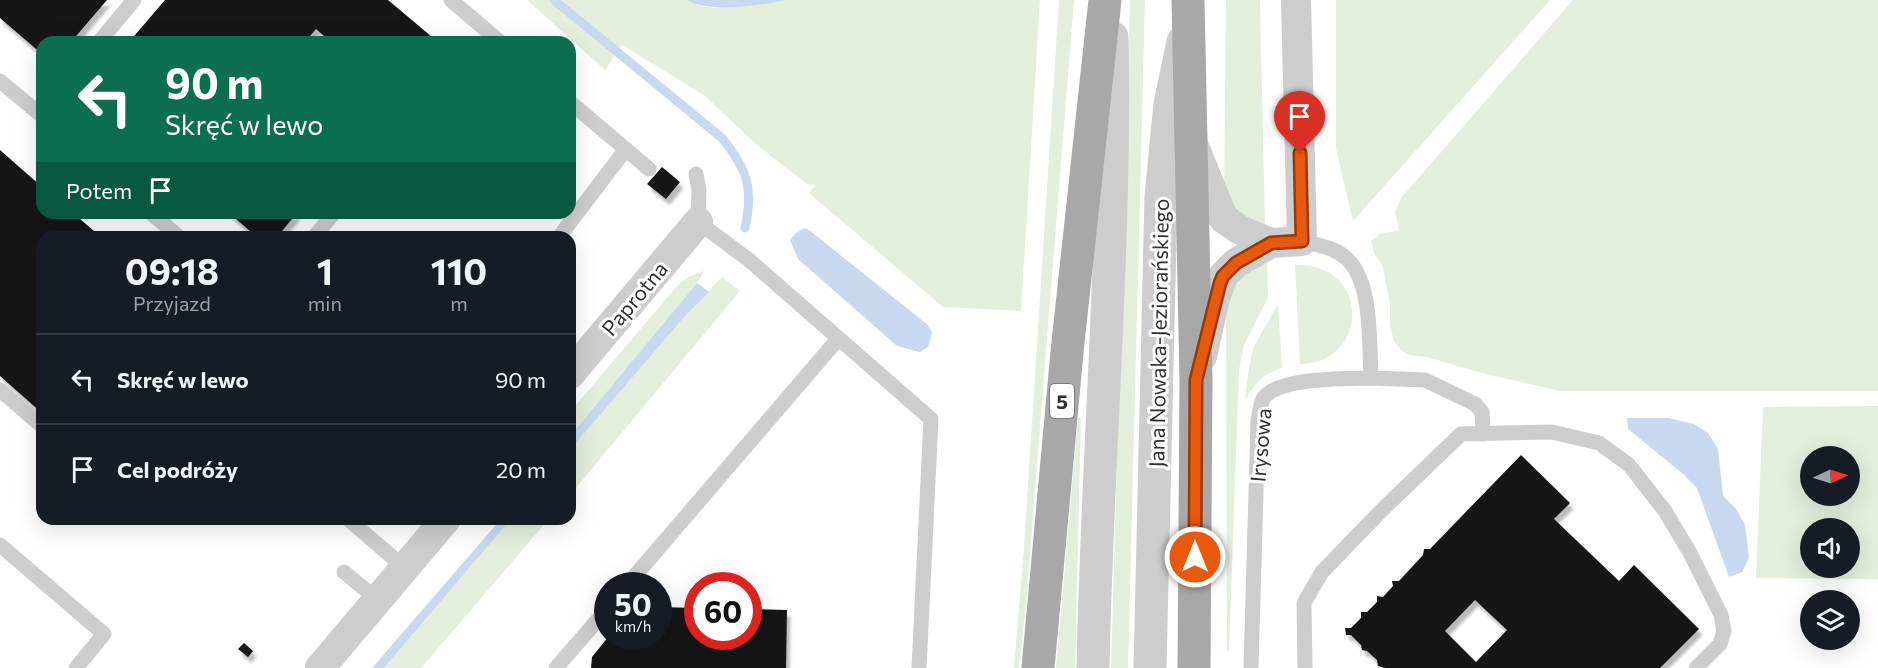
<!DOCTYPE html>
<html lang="pl">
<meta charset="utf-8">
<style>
body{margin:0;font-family:Commissioner,sans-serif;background:#20242c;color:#f1f3f6;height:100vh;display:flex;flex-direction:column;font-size:22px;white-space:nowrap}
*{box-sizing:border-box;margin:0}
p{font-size:20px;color:#9ea1a6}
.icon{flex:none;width:33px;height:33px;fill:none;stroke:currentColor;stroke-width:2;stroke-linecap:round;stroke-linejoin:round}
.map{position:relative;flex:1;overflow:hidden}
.sheet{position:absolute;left:36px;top:231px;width:540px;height:294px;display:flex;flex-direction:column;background:#171b24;border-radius:18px;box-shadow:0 6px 24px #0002}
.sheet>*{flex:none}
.top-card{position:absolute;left:36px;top:36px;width:540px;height:183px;border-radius:18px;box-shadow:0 6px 24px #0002;background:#0b6e4f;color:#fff;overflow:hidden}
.needle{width:39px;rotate:86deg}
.tools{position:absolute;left:1800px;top:446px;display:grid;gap:12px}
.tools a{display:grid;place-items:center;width:60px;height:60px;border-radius:50%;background:#171b24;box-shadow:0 6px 24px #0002;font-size:30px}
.speed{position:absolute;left:594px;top:572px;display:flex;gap:12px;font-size:30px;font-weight:700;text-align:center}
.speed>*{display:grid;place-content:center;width:78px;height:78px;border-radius:50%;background:#171b24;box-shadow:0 6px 24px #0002;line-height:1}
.speed small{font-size:15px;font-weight:400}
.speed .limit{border:9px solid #d22;background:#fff;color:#111}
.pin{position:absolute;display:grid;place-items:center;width:51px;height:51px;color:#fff;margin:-62px -26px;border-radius:50% 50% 50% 0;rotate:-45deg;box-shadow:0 0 6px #0007}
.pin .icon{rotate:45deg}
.me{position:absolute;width:66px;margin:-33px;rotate:0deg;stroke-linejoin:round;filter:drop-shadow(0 0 4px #0008)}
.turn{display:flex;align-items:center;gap:21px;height:126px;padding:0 30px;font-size:27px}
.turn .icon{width:78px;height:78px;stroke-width:2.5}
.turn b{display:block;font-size:42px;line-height:51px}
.then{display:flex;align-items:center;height:57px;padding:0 30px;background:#0003;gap:12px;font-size:22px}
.eta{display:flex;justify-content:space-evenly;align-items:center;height:102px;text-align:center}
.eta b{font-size:36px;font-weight:700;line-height:42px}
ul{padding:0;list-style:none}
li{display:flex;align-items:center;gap:18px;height:90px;padding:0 30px;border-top:2px solid #363941}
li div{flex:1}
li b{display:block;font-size:22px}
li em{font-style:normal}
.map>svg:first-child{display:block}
</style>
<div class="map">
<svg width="1878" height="668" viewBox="0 0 1878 668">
<defs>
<filter id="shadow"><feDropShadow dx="3.5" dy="6" stdDeviation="1.5" flood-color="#0004"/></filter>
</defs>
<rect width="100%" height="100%" fill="#fff"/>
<path fill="#e3eedd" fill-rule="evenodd" d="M 527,0 L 687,0 L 701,6 L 715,8 L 784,0 L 1040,0 L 1021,311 L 943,307 L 809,193 L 816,185 L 807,184 L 757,145 L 704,95 L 622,45 L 605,70 Z
M 1059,0 L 1074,0 L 1026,603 L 1019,668 L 1014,668 L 1024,548 Z
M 1130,0 L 1145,0 L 1128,668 L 1111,668 Z
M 1226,0 L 1260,0 L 1265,226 L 1242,222 L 1224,195 Z
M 1336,0 L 1550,0 L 1353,221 L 1336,149 Z
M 1573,0 L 1878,0 L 1878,391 L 1560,391 L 1478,372 L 1427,357 L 1409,355 L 1402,351 L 1394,341 L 1390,326 L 1390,305 L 1383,267 L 1374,253 L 1371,241 L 1380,234 L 1399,230 L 1395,212 L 1402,197 Z
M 1267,263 L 1268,298 L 1244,345 L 1239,370 L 1229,651 L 1227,651 L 1226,296 L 1249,266 Z
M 1295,265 C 1373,263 1368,364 1300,364 Z
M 704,271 L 697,283 L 570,436 L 570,412 L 677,286 L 688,277 Z
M 722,277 L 740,291 L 570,495 L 570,450 L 686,315 Z
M 1278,304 L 1282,368 C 1263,373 1255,384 1245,400 L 1248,374 L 1253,348 Z
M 1878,406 L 1878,579 L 1756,578 L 1763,407 ZM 1810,456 L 1850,456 L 1850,495 L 1810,495 ZM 1810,528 L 1850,528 L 1850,567 L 1810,567 Z
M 1078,418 L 1081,418 L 1075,668 L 1056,668 Z
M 511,519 L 549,519 L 421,668 L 384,668 Z"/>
<path fill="#c8d9ef" d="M 687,0 L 784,0 C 762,6 707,13 687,0 Z
M 804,228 L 809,230 L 928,325 L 932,333 L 928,347 L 920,352 L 897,346 L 798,259 L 790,240 L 796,233 Z
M 697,283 L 709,292 L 686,315 L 570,450 L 570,436 Z
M 1627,418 L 1668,418 L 1694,424 L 1708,433 L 1718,449 L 1723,496 L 1736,509 L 1745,525 L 1749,558 L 1742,572 L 1729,577 L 1697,488 L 1683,474 L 1628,429 Z
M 501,519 L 511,519 L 384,668 L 372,668 Z"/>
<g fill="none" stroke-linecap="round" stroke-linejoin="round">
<path stroke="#c8d9ef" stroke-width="9" d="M 554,0 L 722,138 C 747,169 754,188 745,228"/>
</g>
<path fill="#171717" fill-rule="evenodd" filter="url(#shadow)" d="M 0,0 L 107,0 L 71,42 L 42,42 L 42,54 L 0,18 Z
M 165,0 L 388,0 L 438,42 L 331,42 L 316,29 L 305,42 L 129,42 Z
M 0,150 L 42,187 L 42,213 L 73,213 L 101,237 L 42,237 L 42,413 L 0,376 Z
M 662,167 L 680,182 L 666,199 L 647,184 Z
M 229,213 L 297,213 L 277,237 L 257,237 Z
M 1521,455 L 1570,503 L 1554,519 L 1619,581 L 1634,565 L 1699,629 L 1660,668 L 1385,668 L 1378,666 L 1377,660 L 1367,651 L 1362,650 L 1361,645 L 1351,635 L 1346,635 L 1345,628 L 1351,628 L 1361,618 L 1361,612 L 1367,612 L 1377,602 L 1377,596 L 1383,597 L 1393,586 L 1392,581 L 1399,581 L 1423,555 L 1424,549 L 1430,549 ZM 1475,600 L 1507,630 L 1476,662 L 1445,631 Z
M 658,607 L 698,608 L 698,636 L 748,636 L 748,609 L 787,610 L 786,668 L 591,668 L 592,657 L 609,636 L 658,636 Z
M 244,643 L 253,651 L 248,657 L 238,649 Z"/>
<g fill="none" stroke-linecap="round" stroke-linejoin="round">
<path stroke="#cdcdcd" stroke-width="15" d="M 451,0 L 500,42
M 99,42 L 134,0
M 0,81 L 42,116
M 570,102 L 649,169
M 696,174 L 699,190 L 698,222 L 749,260 L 931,419 L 919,668
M 151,213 L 179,237
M 314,237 L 334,213
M 559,237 L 626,149
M 1371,378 L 1425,380 L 1475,404 L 1482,412 L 1483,434
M 0,390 L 42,426
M 348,519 L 405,568
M 0,545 L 104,634 L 76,668
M 344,572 L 378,600
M 627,585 L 838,339
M 556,668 L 608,608
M 1251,668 L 1258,421 C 1259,415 1260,405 1263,399 C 1276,377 1347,379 1371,378 C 1369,345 1373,281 1346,258 C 1334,247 1317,245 1302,241
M 1305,668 L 1304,603 L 1322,572 L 1381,511 L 1461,434 L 1552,432 L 1599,443 L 1629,465 L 1665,511 L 1690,553 L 1721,615 L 1724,631 L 1720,644 L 1696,668"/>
<path stroke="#cdcdcd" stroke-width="30" d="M 1193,144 L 1223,218 L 1240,230 L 1271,243
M 1202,356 L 1215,298 L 1223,276 L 1236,263 L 1271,243 L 1302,241 L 1296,0
M 570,374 L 698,222
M 320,668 L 446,519"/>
<path stroke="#cdcdcd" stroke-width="33" d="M 1093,668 C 1097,458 1116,248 1112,37
M 1150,668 L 1161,196 L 1170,104 L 1183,42"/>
<path stroke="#a8a8a8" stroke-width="33" d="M 1188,0 L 1196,380 L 1194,668
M 1038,668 L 1067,352 L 1105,0"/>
</g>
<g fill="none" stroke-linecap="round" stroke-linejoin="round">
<g stroke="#983908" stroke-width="15">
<path id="route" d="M 1195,557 L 1196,380 L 1220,283 L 1223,276 L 1236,263 L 1271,243 L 1302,241 L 1300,153"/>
</g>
<use href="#route" stroke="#ea580c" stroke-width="10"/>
</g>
<g text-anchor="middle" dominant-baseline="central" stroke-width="6" stroke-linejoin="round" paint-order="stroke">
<rect fill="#fff" stroke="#6e6e6e" stroke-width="1.5" x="1050" y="384" width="24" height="34" rx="4.5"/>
<g font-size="20" font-weight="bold" fill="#303030">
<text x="1062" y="401">5</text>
</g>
<g font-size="21" fill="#303030" stroke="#fff">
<text transform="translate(634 298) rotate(-50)">Paprotna</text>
<text transform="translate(1158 333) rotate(-89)">Jana Nowaka-Jeziorańskiego</text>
<text transform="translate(1260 445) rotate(-85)">Irysowa</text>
</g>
</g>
</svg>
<div class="tools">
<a><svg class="needle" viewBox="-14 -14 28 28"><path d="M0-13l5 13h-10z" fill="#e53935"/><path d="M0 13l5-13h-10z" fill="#9ea1a6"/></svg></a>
<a><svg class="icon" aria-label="sound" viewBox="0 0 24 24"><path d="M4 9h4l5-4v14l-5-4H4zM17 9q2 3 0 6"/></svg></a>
<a><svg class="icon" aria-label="layers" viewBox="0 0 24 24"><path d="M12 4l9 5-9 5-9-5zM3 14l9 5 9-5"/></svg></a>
</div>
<div class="speed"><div>50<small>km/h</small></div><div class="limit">60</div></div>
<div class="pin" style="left:1300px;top:153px;background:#d93025"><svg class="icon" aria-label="arrive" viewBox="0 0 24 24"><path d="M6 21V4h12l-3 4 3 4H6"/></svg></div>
<svg class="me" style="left:1195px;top:557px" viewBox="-20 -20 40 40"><circle r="17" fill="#ea580c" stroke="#fff" stroke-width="3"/><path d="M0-11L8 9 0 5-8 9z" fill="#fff"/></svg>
<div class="top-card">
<div class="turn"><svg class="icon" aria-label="left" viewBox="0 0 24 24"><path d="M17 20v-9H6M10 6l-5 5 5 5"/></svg><div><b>90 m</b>Skręć w lewo</div></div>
<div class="then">Potem<svg class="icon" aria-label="arrive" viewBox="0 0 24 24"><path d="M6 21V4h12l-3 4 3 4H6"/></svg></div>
</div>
<section class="sheet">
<div class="eta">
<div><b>09:18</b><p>Przyjazd</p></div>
<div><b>1</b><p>min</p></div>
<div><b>110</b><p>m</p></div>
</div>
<ul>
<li><svg class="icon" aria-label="left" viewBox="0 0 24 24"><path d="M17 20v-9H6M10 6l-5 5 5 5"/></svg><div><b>Skręć w lewo</b></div><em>90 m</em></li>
<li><svg class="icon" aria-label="arrive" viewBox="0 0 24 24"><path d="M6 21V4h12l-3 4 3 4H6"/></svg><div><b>Cel podróży</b></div><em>20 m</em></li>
</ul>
</section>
</div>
